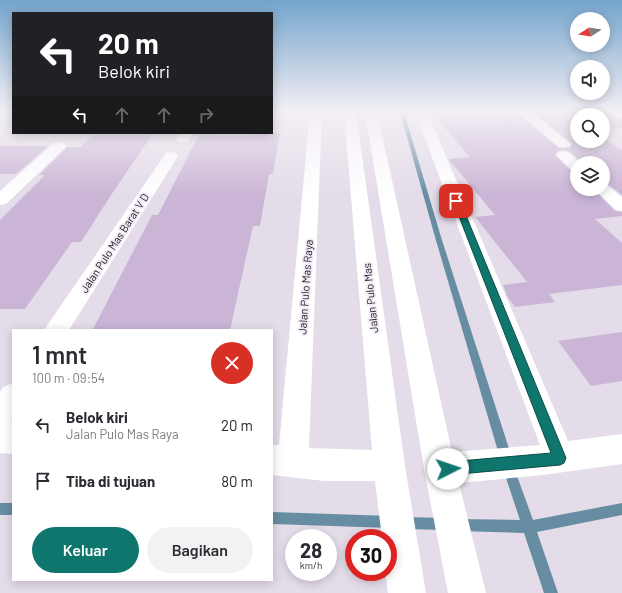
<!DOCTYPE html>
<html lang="id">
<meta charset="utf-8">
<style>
body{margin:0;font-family:Barlow,sans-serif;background:#f2f2f3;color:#2b2b33;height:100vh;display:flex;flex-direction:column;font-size:15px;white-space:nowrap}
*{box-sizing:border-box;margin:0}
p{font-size:13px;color:#7c7c81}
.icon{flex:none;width:22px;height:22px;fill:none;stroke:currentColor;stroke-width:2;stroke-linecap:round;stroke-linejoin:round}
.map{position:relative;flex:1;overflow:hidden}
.sheet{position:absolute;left:12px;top:329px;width:261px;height:252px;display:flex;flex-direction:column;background:#fff;border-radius:0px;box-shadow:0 2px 10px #0003}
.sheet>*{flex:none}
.hud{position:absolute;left:12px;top:12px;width:261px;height:122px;border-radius:0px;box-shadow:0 2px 10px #0003;background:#202124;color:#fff;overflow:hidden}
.needle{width:26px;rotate:258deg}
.controls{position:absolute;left:570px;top:12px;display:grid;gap:8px}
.controls a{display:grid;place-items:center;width:40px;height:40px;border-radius:50%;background:#fff;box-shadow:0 2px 10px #0003;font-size:20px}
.speed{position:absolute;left:285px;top:529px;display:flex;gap:8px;font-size:20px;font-weight:700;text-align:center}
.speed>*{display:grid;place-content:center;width:52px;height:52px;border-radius:50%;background:#fff;box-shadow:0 2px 10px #0003;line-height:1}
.speed small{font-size:10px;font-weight:400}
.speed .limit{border:6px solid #d22;background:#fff;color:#111}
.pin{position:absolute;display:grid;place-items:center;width:34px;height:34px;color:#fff;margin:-17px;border-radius:8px;box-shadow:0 2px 6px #0006}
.me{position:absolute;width:44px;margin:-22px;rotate:86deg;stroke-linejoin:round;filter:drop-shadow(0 0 3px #0008)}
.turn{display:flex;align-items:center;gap:14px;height:84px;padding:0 20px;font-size:18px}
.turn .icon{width:52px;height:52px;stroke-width:2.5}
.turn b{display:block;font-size:28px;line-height:34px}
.lanes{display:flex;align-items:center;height:38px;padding:0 20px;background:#0003;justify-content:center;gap:20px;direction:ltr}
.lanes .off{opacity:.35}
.round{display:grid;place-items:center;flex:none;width:42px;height:42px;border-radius:21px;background:#f2f2f3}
.overview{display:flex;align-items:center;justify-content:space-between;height:68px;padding:0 20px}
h1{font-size:24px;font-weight:600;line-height:30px}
.button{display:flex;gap:8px;margin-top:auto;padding:8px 20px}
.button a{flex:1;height:46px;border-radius:24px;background:#0f766e;color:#fff;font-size:16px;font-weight:600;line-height:46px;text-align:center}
.button a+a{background:#f2f2f3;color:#2b2b33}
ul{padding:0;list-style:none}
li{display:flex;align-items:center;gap:12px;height:56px;padding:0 20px}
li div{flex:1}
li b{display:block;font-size:15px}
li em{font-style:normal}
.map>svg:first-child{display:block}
</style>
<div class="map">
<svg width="622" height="593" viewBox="0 0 622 593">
<rect width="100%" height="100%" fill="#e4dce9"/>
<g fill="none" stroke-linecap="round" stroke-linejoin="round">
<path fill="#678da2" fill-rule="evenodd" d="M 400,112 L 404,112 L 441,237 L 512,458 L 510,462 L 506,464 L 502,462 L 500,458 L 435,237 Z
M 509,463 L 513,465 L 533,520 L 622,503 L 622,515 L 537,532 L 558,593 L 544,593 L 524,533 L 459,531 L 455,529 L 453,525 L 455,521 L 459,519 L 520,520 L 503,469 L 505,465 Z
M 0,503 L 13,503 L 13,515 L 0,515 Z
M 272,512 L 391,516 L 395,518 L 397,522 L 395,526 L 391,528 L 272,524 Z
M 405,517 L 445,518 L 449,520 L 451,524 L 449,528 L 445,530 L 405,529 L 401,527 L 399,523 L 401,519 Z"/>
</g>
<path fill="#cab5d6" d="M 452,112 L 516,112 L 559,148 L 569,148 L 572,144 L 534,112 L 612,112 L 615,116 L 622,118 L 622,128 L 603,129 L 603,115 L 577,115 L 577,141 L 603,141 L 603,138 L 622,150 L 622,195 L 609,185 L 603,183 L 603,163 L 582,163 L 569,151 L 563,150 L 558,151 L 555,155 L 571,171 L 577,172 L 577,189 L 593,189 L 615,211 L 622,212 L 622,216 L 595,219 L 622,243 L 622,285 L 549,294 L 555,302 L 515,307 L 507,296 L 503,285 L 527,282 L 475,217 L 495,215 L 450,161 L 449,159 L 470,157 L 432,113 Z
M 250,133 L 280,133 L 273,174 L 269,174 L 260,226 L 253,226 L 230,330 L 93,329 L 152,215 L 158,215 L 199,135 L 249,136 Z
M 92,135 L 152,135 L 111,195 L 81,242 L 72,242 L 25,309 L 0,309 L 0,220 L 45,175 L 39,175 L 67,147 L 81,147 Z
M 0,146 L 48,146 L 16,174 L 0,174 Z
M 622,332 L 622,381 L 591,386 L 558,341 Z"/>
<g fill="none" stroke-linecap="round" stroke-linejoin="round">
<path fill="#fff" fill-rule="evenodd" d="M 310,112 L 322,112 L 309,448 L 372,450 L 344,112 L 356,112 L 405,466 L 426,593 L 388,593 L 385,572 L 388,572 L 388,538 L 382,538 L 375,481 L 324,481 L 272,475 L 272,445 L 279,445 Z
M 365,112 L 377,112 L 452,452 L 540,445 L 415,112 L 427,112 L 568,441 L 622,434 L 622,464 L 543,475 L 459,483 L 486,593 L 448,593 L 424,469 Z
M 517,112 L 531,112 L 571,144 L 569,147 L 559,147 Z
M 613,112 L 622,112 L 622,117 L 615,115 Z
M 179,133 L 193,133 L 188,142 L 178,142 L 176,139 Z
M 59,142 L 64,143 L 66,146 L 64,149 L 6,204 L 0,205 L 0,191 L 54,143 Z
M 563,151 L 568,152 L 581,163 L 577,163 L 577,171 L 572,170 L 556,155 L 558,152 Z
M 171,152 L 176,153 L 178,156 L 69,330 L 44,330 L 166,153 Z
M 603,184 L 608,186 L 622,197 L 622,211 L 616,210 L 594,189 L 603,189 Z
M 13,383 L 13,421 L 11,424 L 13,424 L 13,454 L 0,453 L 0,392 L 3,387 Z"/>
</g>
<linearGradient id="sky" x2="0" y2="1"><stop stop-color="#74a4cc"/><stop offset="0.57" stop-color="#f3eff5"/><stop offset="1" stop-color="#f3eff5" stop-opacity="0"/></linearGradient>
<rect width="622" height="195" fill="url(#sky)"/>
<path fill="#0f766e" stroke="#0a4d48" d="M 454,199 L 460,201 L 566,458 L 564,463 L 560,465 L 448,475 L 443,473 L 441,469 L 443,464 L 448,462 L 551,453 L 453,201 Z"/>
<g text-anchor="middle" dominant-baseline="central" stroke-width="3.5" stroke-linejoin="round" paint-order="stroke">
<g font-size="11" fill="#1e1b1f" stroke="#f2e9f6">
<text transform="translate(114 243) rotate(-57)">Jalan Pulo Mas Barat V D</text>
<text transform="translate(305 287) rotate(-86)">Jalan Pulo Mas Raya</text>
<text transform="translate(370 298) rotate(-96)">Jalan Pulo Mas</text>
</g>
</g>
</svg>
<div class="controls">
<a><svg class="needle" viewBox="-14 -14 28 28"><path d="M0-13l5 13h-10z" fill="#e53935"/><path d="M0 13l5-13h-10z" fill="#7c7c81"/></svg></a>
<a><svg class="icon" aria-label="sound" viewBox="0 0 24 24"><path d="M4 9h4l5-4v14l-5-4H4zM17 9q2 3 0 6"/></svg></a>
<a><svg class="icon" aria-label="search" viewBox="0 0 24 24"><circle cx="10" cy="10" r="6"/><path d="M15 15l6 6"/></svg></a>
<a><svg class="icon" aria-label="layers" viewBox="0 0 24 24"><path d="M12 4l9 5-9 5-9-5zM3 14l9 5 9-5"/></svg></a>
</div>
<div class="speed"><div>28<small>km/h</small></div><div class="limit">30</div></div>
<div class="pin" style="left:456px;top:201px;background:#d93025"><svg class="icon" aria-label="arrive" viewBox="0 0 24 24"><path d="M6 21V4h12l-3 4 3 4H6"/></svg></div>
<svg class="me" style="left:448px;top:469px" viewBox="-20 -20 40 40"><circle r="19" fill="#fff"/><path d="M0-13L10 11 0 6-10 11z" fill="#0f766e"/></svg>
<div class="hud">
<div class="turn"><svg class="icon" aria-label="left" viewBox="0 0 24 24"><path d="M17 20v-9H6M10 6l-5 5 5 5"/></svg><div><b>20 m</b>Belok kiri</div></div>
<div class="lanes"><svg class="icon" aria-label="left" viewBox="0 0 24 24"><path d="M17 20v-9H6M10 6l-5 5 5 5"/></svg><svg class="icon off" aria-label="ahead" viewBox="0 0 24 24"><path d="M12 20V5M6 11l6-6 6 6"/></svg><svg class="icon off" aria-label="ahead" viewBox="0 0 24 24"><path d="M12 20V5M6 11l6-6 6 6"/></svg><svg class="icon off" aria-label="right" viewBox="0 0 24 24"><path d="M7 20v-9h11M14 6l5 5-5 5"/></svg></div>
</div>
<section class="sheet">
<div class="overview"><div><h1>1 mnt</h1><p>100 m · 09:54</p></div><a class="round" style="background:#d93025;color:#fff"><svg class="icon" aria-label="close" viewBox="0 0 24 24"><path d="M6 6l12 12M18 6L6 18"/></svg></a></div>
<ul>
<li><svg class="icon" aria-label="left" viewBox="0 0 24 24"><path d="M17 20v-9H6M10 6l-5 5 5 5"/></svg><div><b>Belok kiri</b><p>Jalan Pulo Mas Raya</p></div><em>20 m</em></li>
<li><svg class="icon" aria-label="arrive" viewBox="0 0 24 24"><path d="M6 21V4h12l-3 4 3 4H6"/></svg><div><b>Tiba di tujuan</b></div><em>80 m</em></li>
</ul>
<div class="button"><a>Keluar</a><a>Bagikan</a></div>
</section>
</div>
